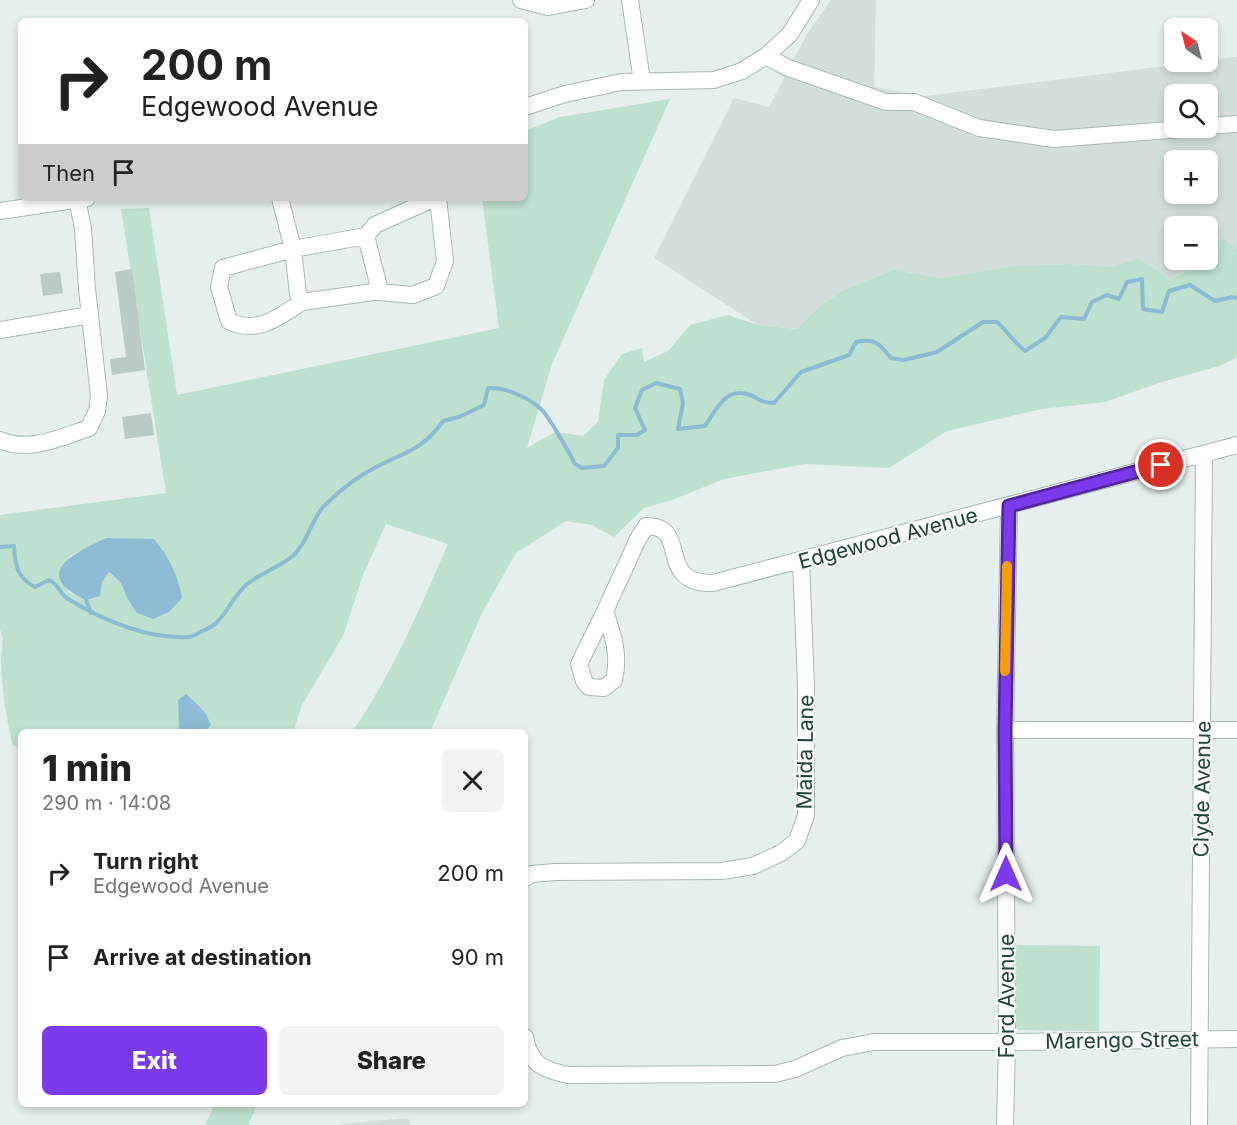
<!DOCTYPE html>
<meta charset="utf-8">
<style>
body{margin:0;font-family:Inter,sans-serif;background:#f2f2f2;color:#222;height:100vh;display:flex;flex-direction:column;font-size:22px;white-space:nowrap}
*{box-sizing:border-box;margin:0}
p{font-size:20px;color:#767676}
.icon{flex:none;width:33px;height:33px;fill:none;stroke:currentColor;stroke-width:2;stroke-linecap:round;stroke-linejoin:round}
.map{position:relative;flex:1;overflow:hidden}
.side{position:absolute;left:18px;top:729px;width:510px;height:378px;display:flex;flex-direction:column;background:#fff;border-radius:9px;box-shadow:0 3px 9px #0003}
.side>*{flex:none}
.hud{position:absolute;left:18px;top:18px;width:510px;height:183px;border-radius:9px;box-shadow:0 3px 9px #0003;background:#fff;color:#222;overflow:hidden}
.needle{width:39px;rotate:324deg}
.fabs{position:absolute;left:1164px;top:18px;display:grid;gap:12px}
.fabs a{display:grid;place-items:center;width:54px;height:54px;border-radius:9px;background:#fff;box-shadow:0 3px 9px #0003;font-size:30px}
.pin{position:absolute;display:grid;place-items:center;width:51px;height:51px;color:#fff;margin:-26px;border:3px solid #fff;border-radius:50%;box-shadow:0 2px 6px #0007}
.me{position:absolute;width:66px;margin:-33px;rotate:0deg;stroke-linejoin:round;filter:drop-shadow(0 0 4px #0008)}
.turn{display:flex;align-items:center;gap:21px;height:126px;padding:0 24px;font-size:27px}
.turn .icon{width:78px;height:78px;stroke-width:2.5}
.turn b{display:block;font-size:42px;line-height:51px}
.then{display:flex;align-items:center;height:57px;padding:0 24px;background:#0003;gap:12px;font-size:22px}
.round{display:grid;place-items:center;flex:none;width:63px;height:63px;border-radius:9px;background:#f2f2f2}
.head{display:flex;align-items:center;justify-content:space-between;height:102px;padding:0 24px}
h1{font-size:36px;font-weight:800;line-height:45px}
.primary-button{display:flex;gap:12px;margin-top:auto;padding:12px 24px}
.primary-button a{flex:1;height:69px;border-radius:9px;background:#7c3aed;color:#fff;font-size:24px;font-weight:800;line-height:69px;text-align:center}
.primary-button a+a{background:#f2f2f2;color:#222}
ul{padding:0;list-style:none}
li{display:flex;align-items:center;gap:18px;height:84px;padding:0 24px}
li div{flex:1}
li b{display:block;font-size:22px}
li em{font-style:normal}
.map>svg:first-child{display:block}
</style>
<div class="map">
<svg width="1237" height="1125" viewBox="0 0 1237 1125">
<rect width="100%" height="100%" fill="#e5efed"/>
<path fill="#d3dfdc" fill-rule="evenodd" d="M 831,0 L 876,0 L 874,87 L 925,96 L 1237,57 L 1237,249 L 1223,238 L 1208,249 L 1208,226 L 1174,226 L 1174,260 L 1200,260 L 1194,267 L 1170,280 L 1151,266 L 1137,260 L 1114,267 L 1071,264 L 1014,266 L 941,278 L 894,270 L 848,288 L 821,305 L 798,329 L 758,325 L 654,258 L 734,98 L 769,107 L 807,34 ZM 1174,94 L 1208,94 L 1208,128 L 1174,128 ZM 1174,160 L 1208,160 L 1208,194 L 1174,194 Z
M 408,1118 L 411,1125 L 339,1125 L 340,1124 Z"/>
<path fill="#bee0ce" fill-rule="evenodd" d="M 670,99 L 552,364 L 527,448 L 555,432 L 583,436 L 598,422 L 604,380 L 622,354 L 642,348 L 644,362 L 668,351 L 690,325 L 728,315 L 758,325 L 797,329 L 821,305 L 848,288 L 894,270 L 941,278 L 1014,266 L 1071,264 L 1114,267 L 1137,259 L 1151,266 L 1170,280 L 1194,267 L 1200,260 L 1208,260 L 1208,249 L 1223,238 L 1237,249 L 1237,358 L 1219,366 L 1162,382 L 1105,402 L 1042,409 L 947,431 L 889,468 L 805,464 L 724,479 L 672,500 L 644,508 L 614,537 L 592,525 L 566,521 L 516,553 L 482,613 L 430,732 L 352,732 C 392,675 420,608 448,544 L 386,524 L 363,575 L 343,636 L 302,705 L 293,732 L 205,732 L 211,725 C 202,705 199,705 178,700 L 179,732 L 21,732 L 21,747 L 13,746 C 6,719 2,690 1,662 C 1,652 5,639 0,630 L 0,515 L 166,493 L 121,209 L 149,208 L 177,395 L 499,328 L 482,198 L 525,198 L 525,131 L 560,117 ZM 106,538 L 124,539 L 127,598 L 121,583 L 108,572 L 102,582 L 86,600 L 70,593 L 60,578 L 70,556 Z
M 1013,945 L 1100,946 L 1099,1031 L 1018,1030 L 1012,1021 Z
M 215,1104 L 258,1104 L 248,1125 L 205,1125 Z"/>
<path fill="#8dbbd5" d="M 106,538 L 154,539 C 169,557 178,575 182,598 L 169,612 L 153,619 L 137,613 L 127,598 L 121,583 L 109,572 L 102,582 L 100,596 L 86,600 C 30,574 74,553 106,538 Z
M 186,694 L 198,705 L 206,714 L 211,725 L 205,732 L 179,732 L 178,700 Z"/>
<g fill="none" stroke-linecap="round" stroke-linejoin="round">
<path stroke="#8dbbd5" stroke-width="4" d="M 0,547 L 14,546 C 15,565 17,578 35,587 L 49,580 C 59,584 59,593 68,599 C 103,620 146,639 188,637 C 193,637 196,635 200,632 C 205,630 212,627 216,623 C 228,612 234,595 247,584 C 261,573 280,567 294,555 C 309,540 311,519 325,505 C 340,490 357,477 376,467 C 405,452 423,450 443,421 L 459,417 L 484,405 L 488,388 C 505,387 527,397 540,408 C 549,416 568,451 575,464 L 582,468 L 604,466 L 618,448 L 618,435 L 637,435 L 645,430 L 635,408 L 642,390 L 656,383 L 680,389 L 683,403 L 678,429 L 705,426 C 716,410 725,388 747,394 C 760,397 757,403 774,403 L 801,372 L 849,355 L 856,342 C 875,338 879,343 891,358 L 904,360 L 937,352 L 983,322 L 997,322 C 1007,331 1014,342 1025,351 L 1045,338 L 1061,317 L 1084,319 L 1092,302 L 1107,295 L 1119,299 L 1127,282 L 1142,279 L 1143,309 L 1162,312 L 1169,291 L 1190,285 L 1215,301 L 1233,297 L 1237,298
M 85,597 L 91,613"/>
</g>
<path fill="#bacac6" d="M 132,269 L 145,370 L 112,375 L 110,359 L 126,357 L 115,272 Z
M 60,272 L 63,293 L 43,296 L 40,274 Z
M 151,413 L 154,435 L 125,439 L 122,417 Z"/>
<g fill="none" stroke-linecap="round" stroke-linejoin="round">
<g stroke="#a7b8b6" stroke-width="18">
<path id="minor" d="M 521,0 L 548,7 L 586,0
M 630,0 L 642,81
M 766,56 L 786,67 L 886,102 L 914,102 L 979,128 L 1054,139 L 1195,128
M 525,107 L 565,94 L 621,82 L 714,80 L 742,71 L 766,56 L 790,34 L 811,0
M 1208,126 L 1237,124
M 280,198 L 293,249 L 298,294 L 302,302 L 380,291 L 366,236
M 0,211 L 87,198
M 379,292 L 413,295 L 436,286 L 445,261 L 438,198
M 302,302 C 279,317 257,335 229,321 L 219,287 L 223,268 L 293,249 L 366,236 L 375,225 L 435,198
M 0,330 L 90,315
M 0,440 C 29,453 61,437 89,428 L 97,411 L 99,396 L 87,289 L 83,228 L 77,199
M 605,611 L 638,539 L 646,526 C 692,526 654,584 713,583 L 1237,445
M 605,611 C 613,635 620,655 614,680 L 604,688 L 589,687 L 584,681 L 579,664 Z
M 1005,730 L 1237,730
M 525,878 L 532,874 L 555,872 L 722,871 L 753,866 L 781,853 L 797,841 L 806,815 L 806,686 L 801,561
M 525,1037 C 530,1064 543,1070 568,1075 L 775,1074 L 795,1069 L 842,1048 L 874,1042 L 1007,1042 L 1237,1039
M 1005,1125 L 1007,1042 L 1005,730 L 1009,506
M 1199,1125 L 1204,454"/>
</g>
<use href="#minor" stroke="#fff" stroke-width="16"/>
</g>
<g fill="none" stroke-linecap="round" stroke-linejoin="round">
<g stroke="#51269a" stroke-width="15">
<path id="route" d="M 1006,874 L 1005,730 L 1009,506 L 1161,465"/>
</g>
<use href="#route" stroke="#7c3aed" stroke-width="10"/>
<path stroke="#f59e0b" stroke-width="10" d="M 1005,671 L 1007,566"/>
</g>
<g text-anchor="middle" dominant-baseline="central" stroke-width="4.5" stroke-linejoin="round" paint-order="stroke">
<g font-size="21" fill="#234240" stroke="#f7fbfa">
<text transform="translate(888 538) rotate(-15)">Edgewood Avenue</text>
<text transform="translate(805 752) rotate(-89)">Maida Lane</text>
<text transform="translate(1202 789) rotate(-89)">Clyde Avenue</text>
<text transform="translate(1006 996) rotate(-90)">Ford Avenue</text>
<text transform="translate(1122 1040) rotate(-1)">Marengo Street</text>
</g>
</g>
</svg>
<div class="fabs">
<a><svg class="needle" viewBox="-14 -14 28 28"><path d="M0-13l5 13h-10z" fill="#e53935"/><path d="M0 13l5-13h-10z" fill="#767676"/></svg></a>
<a><svg class="icon" aria-label="search" viewBox="0 0 24 24"><circle cx="10" cy="10" r="6"/><path d="M15 15l6 6"/></svg></a>
<a>+</a>
<a>−</a>
</div>
<div class="pin" style="left:1161px;top:465px;background:#d93025"><svg class="icon" aria-label="arrive" viewBox="0 0 24 24"><path d="M6 21V4h12l-3 4 3 4H6"/></svg></div>
<svg class="me" style="left:1006px;top:874px" viewBox="-20 -20 40 40"><path d="M0-17L14 15 0 8-14 15z" fill="#7c3aed" stroke="#fff" stroke-width="4"/></svg>
<div class="hud">
<div class="turn"><svg class="icon" aria-label="right" viewBox="0 0 24 24"><path d="M7 20v-9h11M14 6l5 5-5 5"/></svg><div><b>200 m</b>Edgewood Avenue</div></div>
<div class="then">Then<svg class="icon" aria-label="arrive" viewBox="0 0 24 24"><path d="M6 21V4h12l-3 4 3 4H6"/></svg></div>
</div>
<section class="side">
<div class="head"><div><h1>1 min</h1><p>290 m · 14:08</p></div><a class="round"><svg class="icon" aria-label="close" viewBox="0 0 24 24"><path d="M6 6l12 12M18 6L6 18"/></svg></a></div>
<ul>
<li><svg class="icon" aria-label="right" viewBox="0 0 24 24"><path d="M7 20v-9h11M14 6l5 5-5 5"/></svg><div><b>Turn right</b><p>Edgewood Avenue</p></div><em>200 m</em></li>
<li><svg class="icon" aria-label="arrive" viewBox="0 0 24 24"><path d="M6 21V4h12l-3 4 3 4H6"/></svg><div><b>Arrive at destination</b></div><em>90 m</em></li>
</ul>
<div class="primary-button"><a>Exit</a><a>Share</a></div>
</section>
</div>
